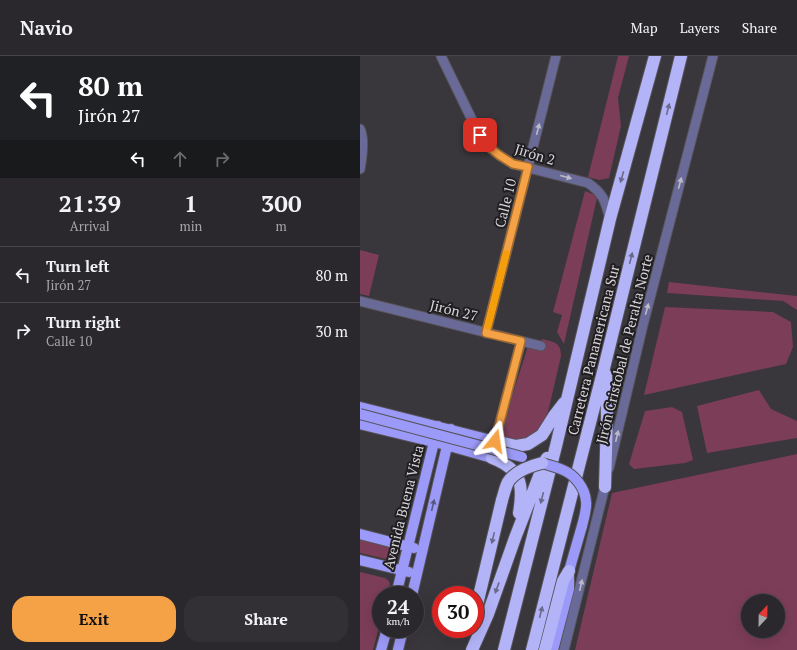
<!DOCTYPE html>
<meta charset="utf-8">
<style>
body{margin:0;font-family:"PT Serif",serif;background:#333035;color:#f1f3f6;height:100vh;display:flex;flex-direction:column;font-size:15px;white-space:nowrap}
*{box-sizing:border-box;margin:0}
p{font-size:13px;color:#a6a6aa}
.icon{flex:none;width:22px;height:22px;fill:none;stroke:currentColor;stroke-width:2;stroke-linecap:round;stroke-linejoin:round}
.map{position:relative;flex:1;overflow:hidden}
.details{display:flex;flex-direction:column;background:#2b282d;width:360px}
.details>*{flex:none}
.guide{background:#202124;color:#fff;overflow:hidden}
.needle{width:26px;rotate:22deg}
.fabs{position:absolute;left:381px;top:538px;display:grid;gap:8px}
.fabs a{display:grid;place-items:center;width:44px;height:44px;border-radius:50%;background:#2b282d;box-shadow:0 4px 16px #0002,0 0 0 1px #474449;font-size:20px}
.speed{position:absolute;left:12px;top:530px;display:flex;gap:8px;font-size:20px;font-weight:700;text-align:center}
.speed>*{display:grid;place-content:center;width:52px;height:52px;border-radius:50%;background:#2b282d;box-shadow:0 4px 16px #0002,0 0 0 1px #474449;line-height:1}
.speed small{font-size:10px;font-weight:400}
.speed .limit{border:6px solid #d22;background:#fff;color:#111}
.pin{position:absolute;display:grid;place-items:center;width:34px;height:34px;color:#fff;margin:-17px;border-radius:8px;box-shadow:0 2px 6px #0006}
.me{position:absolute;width:44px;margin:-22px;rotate:15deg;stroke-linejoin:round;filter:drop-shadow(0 0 3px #0008)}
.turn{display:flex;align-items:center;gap:14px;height:84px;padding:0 12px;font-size:18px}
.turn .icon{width:52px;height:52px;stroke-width:2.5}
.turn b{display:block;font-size:28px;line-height:34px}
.lanes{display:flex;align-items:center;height:38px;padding:0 12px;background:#0003;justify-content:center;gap:20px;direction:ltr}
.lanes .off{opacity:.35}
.eta{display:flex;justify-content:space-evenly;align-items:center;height:68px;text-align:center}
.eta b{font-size:24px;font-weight:700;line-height:28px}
.button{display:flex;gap:8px;margin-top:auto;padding:8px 12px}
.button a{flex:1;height:46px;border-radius:16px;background:#f5a246;color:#111;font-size:16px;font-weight:700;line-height:46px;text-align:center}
.button a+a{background:#333035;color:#f1f3f6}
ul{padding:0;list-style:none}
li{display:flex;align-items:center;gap:12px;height:56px;padding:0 12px;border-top:1px solid #474449}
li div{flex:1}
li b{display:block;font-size:15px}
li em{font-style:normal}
header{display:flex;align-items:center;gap:24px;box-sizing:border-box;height:56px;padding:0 20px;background:#2b282d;border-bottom:1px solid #474449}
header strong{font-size:19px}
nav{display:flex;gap:22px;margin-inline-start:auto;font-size:14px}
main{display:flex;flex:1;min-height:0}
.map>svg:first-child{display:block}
</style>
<header>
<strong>Navio</strong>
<nav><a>Map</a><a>Layers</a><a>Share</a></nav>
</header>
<main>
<section class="details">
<div class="guide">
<div class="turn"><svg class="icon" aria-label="left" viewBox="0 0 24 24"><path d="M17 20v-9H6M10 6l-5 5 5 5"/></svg><div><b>80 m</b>Jirón 27</div></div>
<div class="lanes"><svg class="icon" aria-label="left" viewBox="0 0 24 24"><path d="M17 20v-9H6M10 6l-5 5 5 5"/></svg><svg class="icon off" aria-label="ahead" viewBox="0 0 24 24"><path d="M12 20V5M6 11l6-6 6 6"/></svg><svg class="icon off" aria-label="right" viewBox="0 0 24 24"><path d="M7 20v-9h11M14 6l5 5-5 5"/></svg></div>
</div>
<div class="eta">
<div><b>21:39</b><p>Arrival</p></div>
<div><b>1</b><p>min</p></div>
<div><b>300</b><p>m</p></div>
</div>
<ul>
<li><svg class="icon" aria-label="left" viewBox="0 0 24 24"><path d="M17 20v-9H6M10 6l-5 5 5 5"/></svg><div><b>Turn left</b><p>Jirón 27</p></div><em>80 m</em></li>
<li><svg class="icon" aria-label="right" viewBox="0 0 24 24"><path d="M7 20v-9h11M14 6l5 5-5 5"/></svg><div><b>Turn right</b><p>Calle 10</p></div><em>30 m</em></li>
</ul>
<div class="button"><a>Exit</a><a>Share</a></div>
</section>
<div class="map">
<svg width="437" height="594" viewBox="0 0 437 594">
<rect width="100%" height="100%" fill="#39363c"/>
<path fill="#7c3d58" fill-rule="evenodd" d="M 258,0 L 269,0 L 258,42 L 261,70 L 249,122 L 239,124 L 228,121 Z
M 225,135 L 235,139 L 237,142 L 204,288 L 197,276 L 202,259 L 193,256 Z
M 0,194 L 19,199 L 9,240 L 0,238 Z
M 309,226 L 437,240 L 437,254 L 423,245 L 307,237 Z
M 305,251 L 413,256 L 431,266 L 433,291 L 426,308 L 284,339 Z
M 182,283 C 194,286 201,286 201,300 L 189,352 L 182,372 L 168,382 L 157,386 L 142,384 L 140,378 L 168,290 L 180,293 Z
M 399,334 L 411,353 L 437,365 L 437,382 L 347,397 L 337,350 Z
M 312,351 L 322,356 L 333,404 L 325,407 L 274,413 L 269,408 L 285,355 Z
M 437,398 L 437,594 L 215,594 L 252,437 ZM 388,545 L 418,545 L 418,575 L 388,575 Z
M 0,481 L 33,490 L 31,504 L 0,497 Z
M 0,516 L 25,522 C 33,526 29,532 27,539 L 21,539 L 21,563 L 13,594 L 0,594 Z"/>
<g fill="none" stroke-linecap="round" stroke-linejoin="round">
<g stroke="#555358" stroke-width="11">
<path id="minor" d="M 81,0 L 115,70 L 125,88 L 139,99 L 153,108 L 228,127 C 244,138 245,145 250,163
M 0,73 C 5,83 2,102 0,113
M 0,245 L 181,290
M 126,277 L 196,0
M 135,385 L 161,285
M 249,412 L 283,269 L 353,0
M 204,594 L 246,426"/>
</g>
<g stroke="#555358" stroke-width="12">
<path id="major" d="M 0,351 L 135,385
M 0,368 L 86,389 L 132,402
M 0,478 L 54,492
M 0,504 L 49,516
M 36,539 L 78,370
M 52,539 L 91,373
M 21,594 L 27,573
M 38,594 L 43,573
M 193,594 L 209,533 L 209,515 L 222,470"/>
</g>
<g stroke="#555358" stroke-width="14">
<path id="highway" d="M 135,385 L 156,390 L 168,388 L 182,379 L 194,360 L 204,347
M 132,402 C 161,413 164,428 159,457
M 245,431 L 247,360 L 246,319
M 115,557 L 142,444
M 112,594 L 128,558 L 155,482 L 185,405 L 187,402
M 144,594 L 196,390 L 250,163 L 295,0
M 172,594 L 245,308 L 321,0
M 185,594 L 203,525 L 209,515"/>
</g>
<use href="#minor" stroke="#6a6a98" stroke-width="9"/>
<use href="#major" stroke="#9c9af8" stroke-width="10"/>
<use href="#highway" stroke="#b3b4f8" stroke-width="12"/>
<g stroke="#555358" stroke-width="12" stroke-linecap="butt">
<path id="major-bridge" d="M 0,358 L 162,401
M 182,407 C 189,409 196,411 203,414 C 215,419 225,432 226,445 C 227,453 224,462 222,470"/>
</g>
<g stroke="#555358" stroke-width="14" stroke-linecap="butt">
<path id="highway-bridge" d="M 142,444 C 144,438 145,432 148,426 C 155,415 170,410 182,407"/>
</g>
<use href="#major-bridge" stroke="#9c9af8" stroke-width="10"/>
<use href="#highway-bridge" stroke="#b3b4f8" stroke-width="12"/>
</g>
<defs><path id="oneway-solid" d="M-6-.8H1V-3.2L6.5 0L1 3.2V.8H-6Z"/></defs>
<g fill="#6a698c">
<use href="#oneway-solid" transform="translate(308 53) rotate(-76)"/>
<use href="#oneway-solid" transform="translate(262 121) rotate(106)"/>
<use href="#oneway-solid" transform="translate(271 202) rotate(-76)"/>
<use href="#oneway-solid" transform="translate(182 442) rotate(104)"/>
<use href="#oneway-solid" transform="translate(133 482) rotate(103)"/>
<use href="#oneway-solid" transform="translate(137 532) rotate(110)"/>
<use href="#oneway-solid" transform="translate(181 556) rotate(-76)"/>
</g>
<g fill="#bcbac9">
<use href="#oneway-solid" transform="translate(178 73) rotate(-76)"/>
<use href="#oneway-solid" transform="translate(206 121) rotate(15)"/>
<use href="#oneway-solid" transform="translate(320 127) rotate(-75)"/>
<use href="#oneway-solid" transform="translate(287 253) rotate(-75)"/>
<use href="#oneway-solid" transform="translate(257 380) rotate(-77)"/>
<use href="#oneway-solid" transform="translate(221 529) rotate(-77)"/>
</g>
<use fill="#585682" href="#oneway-solid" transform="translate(73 449) rotate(-77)"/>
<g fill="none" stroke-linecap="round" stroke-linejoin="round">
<g stroke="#9f692e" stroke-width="10">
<path id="route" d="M 120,79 L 125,88 L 139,99 L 153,108 L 168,111 L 126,277 L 161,285 L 135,385"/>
</g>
<use href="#route" stroke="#f5a246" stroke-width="7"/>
<path stroke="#f59e0b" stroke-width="7" d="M 128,270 L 146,198"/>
</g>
<g text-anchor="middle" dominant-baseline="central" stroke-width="4" stroke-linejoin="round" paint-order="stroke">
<g font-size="14" fill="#d7d5d9" stroke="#201e21">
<text transform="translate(175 98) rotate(17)">Jirón 2</text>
<text transform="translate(145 147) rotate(-76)">Calle 10</text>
<text transform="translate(94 254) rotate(14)">Jirón 27</text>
<text transform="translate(264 293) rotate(-76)">Jirón Cristobal de Peralta Norte</text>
<text transform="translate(233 294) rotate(-76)">Carretera Panamericana Sur</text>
<text transform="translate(43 451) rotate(-76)">Avenida Buena Vista</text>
</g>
</g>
</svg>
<div class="fabs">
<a><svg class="needle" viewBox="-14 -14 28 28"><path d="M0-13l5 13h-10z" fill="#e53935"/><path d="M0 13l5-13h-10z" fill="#a6a6aa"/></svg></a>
</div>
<div class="speed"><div>24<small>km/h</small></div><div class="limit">30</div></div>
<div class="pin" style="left:120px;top:79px;background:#d93025"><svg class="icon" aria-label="arrive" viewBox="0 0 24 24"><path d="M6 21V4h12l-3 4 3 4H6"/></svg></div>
<svg class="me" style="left:135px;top:385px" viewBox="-20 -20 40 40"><path d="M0-17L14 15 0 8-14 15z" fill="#f5a246" stroke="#fff" stroke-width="4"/></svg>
</div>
</main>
